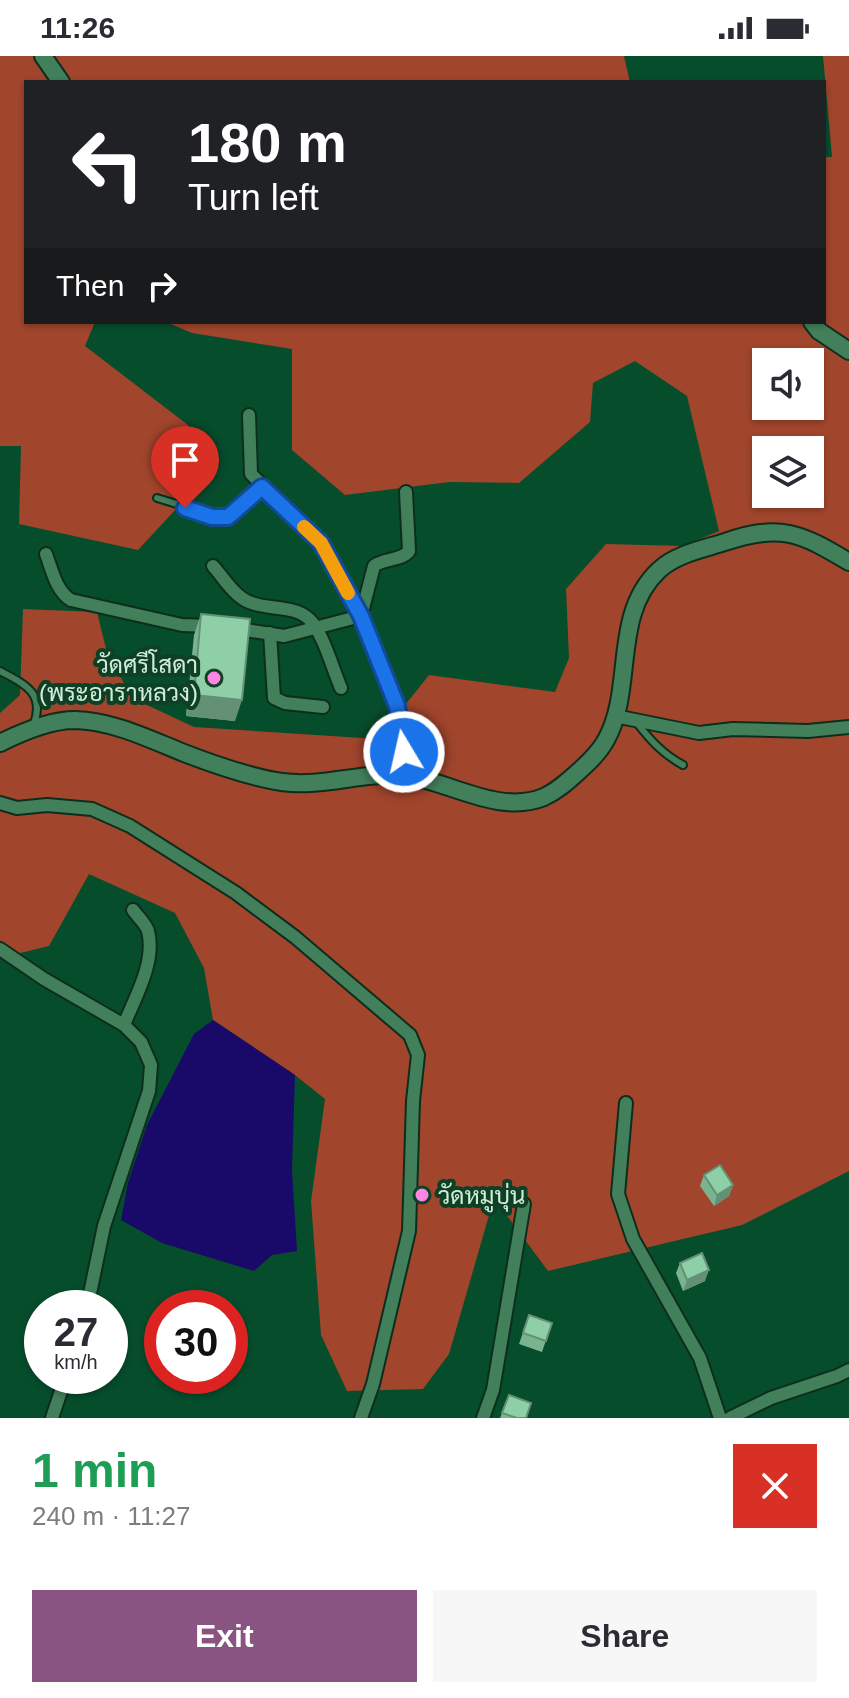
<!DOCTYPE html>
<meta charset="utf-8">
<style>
body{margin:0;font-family:Arial,Sarabun,sans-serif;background:#f7f7f7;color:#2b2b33;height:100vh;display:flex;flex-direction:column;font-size:30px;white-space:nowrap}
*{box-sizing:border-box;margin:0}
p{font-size:26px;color:#7c7c81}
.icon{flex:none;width:44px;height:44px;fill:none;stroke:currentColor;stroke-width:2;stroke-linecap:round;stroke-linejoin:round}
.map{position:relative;height:1362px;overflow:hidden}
.panel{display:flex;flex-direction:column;background:#fff;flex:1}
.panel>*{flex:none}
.guide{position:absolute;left:24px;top:24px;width:802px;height:244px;border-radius:0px;box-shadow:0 2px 6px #0004;background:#202124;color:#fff;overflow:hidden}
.tools{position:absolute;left:752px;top:292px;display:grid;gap:16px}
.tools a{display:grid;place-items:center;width:72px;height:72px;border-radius:0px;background:#fff;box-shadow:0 2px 6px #0004;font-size:40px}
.speed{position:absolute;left:24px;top:1234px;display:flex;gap:16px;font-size:40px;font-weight:700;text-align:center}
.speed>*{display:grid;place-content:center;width:104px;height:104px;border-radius:50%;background:#fff;box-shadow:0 2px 6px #0004;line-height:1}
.speed small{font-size:20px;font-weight:400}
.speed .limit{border:12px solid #d22;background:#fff;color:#111}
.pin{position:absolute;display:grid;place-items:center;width:68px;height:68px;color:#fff;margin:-82px -34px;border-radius:50% 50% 50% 0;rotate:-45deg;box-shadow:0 0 8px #0007}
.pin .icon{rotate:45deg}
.me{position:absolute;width:88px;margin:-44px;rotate:351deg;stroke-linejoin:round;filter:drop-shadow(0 0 6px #0008)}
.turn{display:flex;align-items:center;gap:28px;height:168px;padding:0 32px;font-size:36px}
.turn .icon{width:104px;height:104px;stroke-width:2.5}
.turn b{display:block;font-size:56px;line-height:68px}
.then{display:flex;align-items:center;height:76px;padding:0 32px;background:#0003;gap:16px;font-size:30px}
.round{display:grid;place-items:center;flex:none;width:84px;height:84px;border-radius:0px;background:#f7f7f7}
.summary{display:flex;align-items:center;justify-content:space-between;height:136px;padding:0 32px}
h1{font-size:48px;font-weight:800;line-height:60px;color:#1e9e55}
.action{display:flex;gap:16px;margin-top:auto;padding:16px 32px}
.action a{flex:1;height:92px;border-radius:0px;background:#8a5482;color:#fff;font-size:32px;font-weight:800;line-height:92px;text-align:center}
.action a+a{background:#f7f7f7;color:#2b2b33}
.status{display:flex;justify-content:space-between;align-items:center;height:56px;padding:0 40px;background:#fff;direction:ltr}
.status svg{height:22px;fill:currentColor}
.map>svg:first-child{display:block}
</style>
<div class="status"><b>11:26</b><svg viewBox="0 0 49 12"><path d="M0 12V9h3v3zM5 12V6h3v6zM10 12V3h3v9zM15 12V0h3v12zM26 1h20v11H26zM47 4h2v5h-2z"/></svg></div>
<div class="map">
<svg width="849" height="1362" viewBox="0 0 849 1362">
<rect width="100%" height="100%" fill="#064d2c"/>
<path fill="#a1452c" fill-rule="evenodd" d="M 0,0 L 624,0 L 630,26 L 26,26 L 26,266 L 95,266 L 85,290 L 188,369 L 189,439 L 138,494 L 19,468 L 21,390 L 0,390 Z
M 823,0 L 849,0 L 849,1115 L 742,1169 L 548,1215 L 494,1142 L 449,1298 L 423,1333 L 347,1335 L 321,1279 L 311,1145 L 325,1043 L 295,1019 L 213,964 L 204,912 L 175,857 L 89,818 L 49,890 L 0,902 L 0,657 L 20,639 L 23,553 L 97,556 L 108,601 L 134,643 L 194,671 L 378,683 L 429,619 L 555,636 L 569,602 L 566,533 L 606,488 L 683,490 L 719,475 L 687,340 L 635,305 L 593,327 L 590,366 L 519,427 L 449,426 L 345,439 L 292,394 L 292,293 L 192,277 L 166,266 L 824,266 L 824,101 L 832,101 ZM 766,306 L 810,306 L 810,350 L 766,350 ZM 766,394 L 810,394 L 810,438 L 766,438 Z"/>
<path fill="#190968" d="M 213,964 L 295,1019 L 292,1114 L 297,1195 L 272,1199 L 254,1215 L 162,1187 L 121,1164 L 128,1127 L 147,1069 L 194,978 Z"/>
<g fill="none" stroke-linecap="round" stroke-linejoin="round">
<g stroke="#0d2e1c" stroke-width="10">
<path id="lane" d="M 157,442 L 223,462 L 228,461 L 262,431
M 0,615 C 24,628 45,636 34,668
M 637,667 C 651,685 663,698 683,709"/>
</g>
<g stroke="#0d2e1c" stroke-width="16">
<path id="street" d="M 249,359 L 251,418 L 321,487 L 361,560 L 397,650 L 408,720
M 46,498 C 52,514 56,535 71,544 L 182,569 L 211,570
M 213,510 C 223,521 234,540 249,546 C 267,554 295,549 309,563 C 323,576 333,614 341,632
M 233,572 L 284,580 L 361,560 L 374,510 C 384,502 402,505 409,495 L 406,436
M 270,577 L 274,642 L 285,647 L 323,651
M 615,660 L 699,677 L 733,673 L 808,675 L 849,671
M 0,747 L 17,752 L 47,749 L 92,753 L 130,770 L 236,837 L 295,881 L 410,979 L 418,999 L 413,1045 L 409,1175 L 373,1328 L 361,1362
M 0,893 L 44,923 L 124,969 L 141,986 L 151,1009 L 149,1035 L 104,1170 L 87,1252
M 124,969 C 135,941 156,906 148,875 C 146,868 138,861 133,854
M 626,1047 L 618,1138 L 633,1183 L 700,1302 L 720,1362
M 52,1362 L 66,1320
M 483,1362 L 493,1334 L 524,1148
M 730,1362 L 771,1342 L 837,1320 L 849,1314"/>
</g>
<g stroke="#0d2e1c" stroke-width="20">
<path id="secondary" d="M 43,0 L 61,26
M 812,266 L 819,275 L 849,295
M 0,687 C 22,676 50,664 75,664 C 113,665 149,683 184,697 C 215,709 249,721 282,726 C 324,732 367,714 409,720 C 452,727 500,759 544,741 C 557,735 567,726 578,716 C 588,707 599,697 606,684 C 635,632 611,559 659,514 C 676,498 703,493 725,486 C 780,467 801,477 849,506"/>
</g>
<use href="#lane" stroke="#42805c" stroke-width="6"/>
<use href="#street" stroke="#42805c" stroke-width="12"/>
<use href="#secondary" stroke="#42805c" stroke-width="16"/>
</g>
<path fill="#7bb290" d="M 201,558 L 235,665 L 186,660 L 194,579 Z
M 704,1119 L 733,1129 L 729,1140 L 714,1150 L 700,1130 Z
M 680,1207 L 705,1225 L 683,1235 L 676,1217 Z
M 529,1259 L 552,1267 L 542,1296 L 519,1288 Z
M 509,1339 L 526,1362 L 500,1362 Z"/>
<path fill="#649175" d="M 194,639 L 242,644 L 235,665 L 186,660 Z
M 733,1129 L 729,1140 L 714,1150 L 717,1139 Z
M 709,1214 L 705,1225 L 683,1235 L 687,1224 Z"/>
<path fill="#8fcfa7" stroke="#649175" stroke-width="2" d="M 201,558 L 250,563 L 242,644 L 194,639 Z
M 720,1109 L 733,1129 L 717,1139 L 704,1119 Z
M 702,1197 L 709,1214 L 687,1224 L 680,1207 Z
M 529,1259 L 552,1267 L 546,1285 L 523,1277 Z
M 509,1339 L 531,1347 L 526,1362 L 517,1362 L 502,1357 Z"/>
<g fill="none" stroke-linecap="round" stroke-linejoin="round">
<g stroke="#114b97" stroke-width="20">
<path id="route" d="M 185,452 L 212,461 L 228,461 L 262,431 L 321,487 L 361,560 L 397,650 L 404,696"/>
</g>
<use href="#route" stroke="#1a73e8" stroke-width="14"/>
<path stroke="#f59e0b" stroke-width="14" d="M 304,471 L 321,487 L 348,537"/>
</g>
<g fill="#fd86e2" stroke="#0f4026" stroke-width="3">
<circle cx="214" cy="622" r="8"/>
<circle cx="422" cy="1139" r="8"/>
</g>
<g text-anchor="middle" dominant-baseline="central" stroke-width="8" stroke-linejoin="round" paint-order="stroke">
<g font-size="24" fill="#cfeed9" stroke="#0f4026" text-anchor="end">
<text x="198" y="608">วัดศรีโสดา<tspan x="198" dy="28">(พระอาราหลวง)</tspan></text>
<text x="438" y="1139" text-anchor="start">วัดหมูบุ่น</text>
</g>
</g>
</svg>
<div class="tools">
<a><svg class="icon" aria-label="sound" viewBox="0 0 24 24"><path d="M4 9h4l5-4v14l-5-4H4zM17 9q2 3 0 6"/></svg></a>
<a><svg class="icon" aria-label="layers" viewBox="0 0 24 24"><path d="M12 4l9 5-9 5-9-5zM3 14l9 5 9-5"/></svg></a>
</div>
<div class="speed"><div>27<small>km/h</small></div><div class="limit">30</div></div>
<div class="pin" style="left:185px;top:452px;background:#d93025"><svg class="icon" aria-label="arrive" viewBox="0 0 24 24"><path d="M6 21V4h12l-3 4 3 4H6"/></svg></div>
<svg class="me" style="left:404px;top:696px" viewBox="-20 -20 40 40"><circle r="17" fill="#1a73e8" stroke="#fff" stroke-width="3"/><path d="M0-11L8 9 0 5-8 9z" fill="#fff"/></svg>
<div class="guide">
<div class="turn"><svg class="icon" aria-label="left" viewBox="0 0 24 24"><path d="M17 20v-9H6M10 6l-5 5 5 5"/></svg><div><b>180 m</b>Turn left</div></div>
<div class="then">Then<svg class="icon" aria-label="right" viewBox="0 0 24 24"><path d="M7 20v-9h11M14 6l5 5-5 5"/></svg></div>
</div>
</div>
<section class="panel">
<div class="summary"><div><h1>1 min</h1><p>240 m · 11:27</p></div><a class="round" style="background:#d93025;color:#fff"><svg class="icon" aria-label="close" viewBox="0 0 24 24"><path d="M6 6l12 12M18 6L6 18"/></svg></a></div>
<div class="action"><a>Exit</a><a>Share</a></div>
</section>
